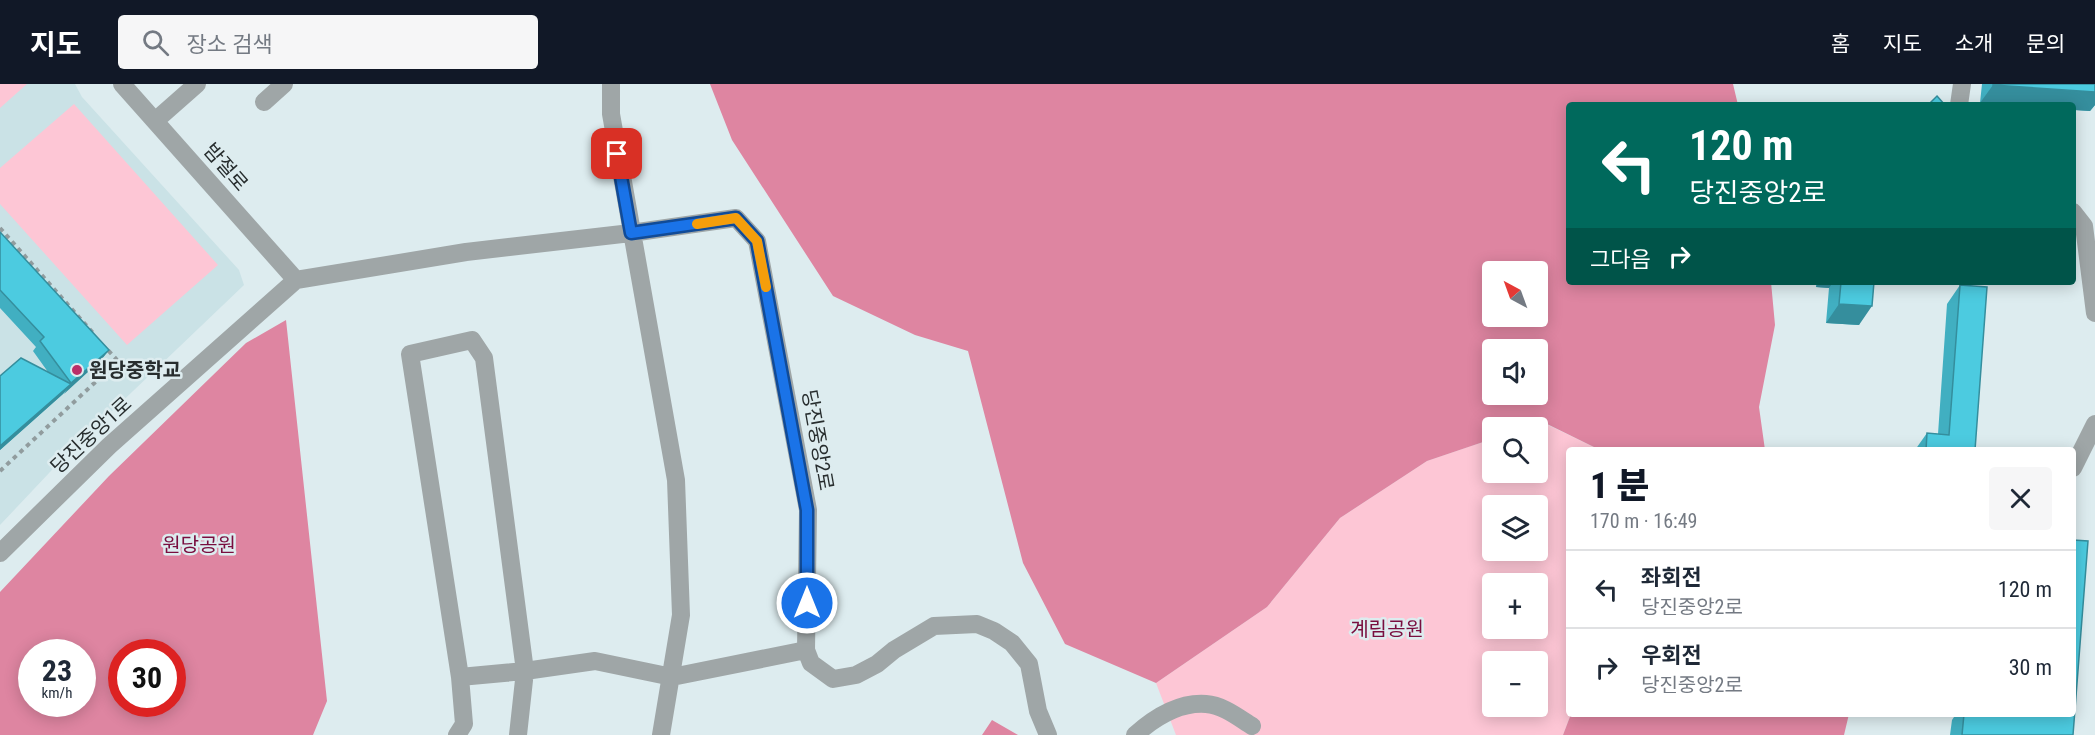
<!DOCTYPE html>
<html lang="ko">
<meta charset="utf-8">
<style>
body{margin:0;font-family:"Roboto Condensed","Noto Sans KR",sans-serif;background:#f6f6f7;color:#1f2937;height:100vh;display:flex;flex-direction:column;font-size:22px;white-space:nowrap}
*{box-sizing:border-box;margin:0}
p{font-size:20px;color:#747a83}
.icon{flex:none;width:33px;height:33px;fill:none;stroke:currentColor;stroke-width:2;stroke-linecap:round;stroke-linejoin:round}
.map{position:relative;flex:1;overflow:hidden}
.sheet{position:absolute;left:1566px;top:363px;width:510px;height:270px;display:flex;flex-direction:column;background:#fff;border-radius:6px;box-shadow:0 3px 15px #0003}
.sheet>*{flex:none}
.top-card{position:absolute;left:1566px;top:18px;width:510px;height:183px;border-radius:6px;box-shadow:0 3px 15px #0003;background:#00695c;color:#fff;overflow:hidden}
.needle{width:39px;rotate:319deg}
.tools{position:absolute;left:1482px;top:177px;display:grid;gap:12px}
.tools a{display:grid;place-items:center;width:66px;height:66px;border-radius:6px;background:#fff;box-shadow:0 3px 15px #0003;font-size:30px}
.speed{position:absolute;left:18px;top:555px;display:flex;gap:12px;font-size:30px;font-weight:700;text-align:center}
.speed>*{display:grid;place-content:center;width:78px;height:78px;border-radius:50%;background:#fff;box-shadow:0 3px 15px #0003;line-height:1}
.speed small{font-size:15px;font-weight:400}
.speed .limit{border:9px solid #d22;background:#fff;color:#111}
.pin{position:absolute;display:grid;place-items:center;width:51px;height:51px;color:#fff;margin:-26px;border-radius:12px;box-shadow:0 3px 9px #0006}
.me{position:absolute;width:66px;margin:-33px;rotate:0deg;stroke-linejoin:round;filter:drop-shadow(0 0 4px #0008)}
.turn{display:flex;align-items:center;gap:21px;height:126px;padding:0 24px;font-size:27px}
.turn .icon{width:78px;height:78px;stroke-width:2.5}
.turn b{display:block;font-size:42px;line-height:51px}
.then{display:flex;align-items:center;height:57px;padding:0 24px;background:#0003;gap:12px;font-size:22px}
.round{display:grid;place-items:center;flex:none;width:63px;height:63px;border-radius:6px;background:#f6f6f7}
.summary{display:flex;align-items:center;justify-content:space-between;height:102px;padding:0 24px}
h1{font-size:36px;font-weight:800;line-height:45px;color:#111827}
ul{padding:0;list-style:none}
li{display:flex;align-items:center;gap:18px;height:78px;padding:0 24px;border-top:2px solid #e0e1e3}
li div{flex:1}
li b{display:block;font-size:22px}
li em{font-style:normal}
header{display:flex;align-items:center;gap:36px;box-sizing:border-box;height:84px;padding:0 30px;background:#111827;color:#fff}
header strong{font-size:28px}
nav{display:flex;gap:33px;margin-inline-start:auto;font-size:21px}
.search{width:420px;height:54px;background:#f6f6f7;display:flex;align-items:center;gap:15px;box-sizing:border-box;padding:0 21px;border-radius:6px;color:#747a83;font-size:22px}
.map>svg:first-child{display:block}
</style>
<header>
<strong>지도</strong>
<div class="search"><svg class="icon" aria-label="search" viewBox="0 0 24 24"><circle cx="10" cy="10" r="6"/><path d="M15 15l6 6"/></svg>장소 검색</div>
<nav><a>홈</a><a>지도</a><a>소개</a><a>문의</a></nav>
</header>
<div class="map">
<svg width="2095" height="651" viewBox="0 0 2095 651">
<rect width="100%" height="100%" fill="#ddecef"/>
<path fill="#cae2e6" d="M 0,0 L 75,0 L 82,13 L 239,186 L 244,201 L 66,371 L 0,441 Z"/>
<path fill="#fdc6d5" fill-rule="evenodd" d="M 0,0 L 27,0 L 0,24 Z
M 74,20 L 218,181 L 127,261 L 0,120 L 0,84 Z
M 1542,338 L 1600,366 L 1569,366 L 1569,630 L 1571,630 L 1563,651 L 1176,651 L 1156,599 L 1267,523 L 1340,434 L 1427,377 L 1492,355 L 1492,388 L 1538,388 L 1538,344 L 1525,343 ZM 1492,422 L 1538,422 L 1538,466 L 1492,466 ZM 1492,500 L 1538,500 L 1538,544 L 1492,544 ZM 1492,578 L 1538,578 L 1538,622 L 1492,622 Z"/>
<path fill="#de85a1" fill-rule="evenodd" d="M 710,0 L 1733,0 L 1738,21 L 1569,21 L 1569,198 L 1771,198 L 1775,241 L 1759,323 L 1765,366 L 1600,366 L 1543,338 L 1525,343 L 1492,344 L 1492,355 L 1427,377 L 1340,434 L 1267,523 L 1156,599 L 1065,560 L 1023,479 L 968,267 L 915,251 L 833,212 L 732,56 ZM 1492,188 L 1538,188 L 1538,232 L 1492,232 ZM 1492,266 L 1538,266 L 1538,310 L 1492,310 Z
M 286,236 L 327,617 L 313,651 L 0,651 L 0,508 L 109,392 L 246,259 ZM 32,568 L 82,568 L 82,620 L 32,620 ZM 122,568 L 172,568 L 172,620 L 122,620 Z
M 1571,630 L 1849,630 L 1844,651 L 1563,651 Z
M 992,636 L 1018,651 L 982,651 Z"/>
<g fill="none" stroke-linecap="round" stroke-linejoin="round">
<path stroke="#919c9e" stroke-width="4" stroke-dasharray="4.5 4.5" stroke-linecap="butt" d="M 0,144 L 93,249
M 0,387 L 118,277 L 106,264"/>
<path stroke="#9fa6a7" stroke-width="18" d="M 122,0 L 296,196
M 611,0 L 611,30 L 676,396 L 681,531 L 661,651
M 264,18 L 284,0
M 1959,21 L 1962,0
M 155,37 L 197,0
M 2073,128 L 2084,142 L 2095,229
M 296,196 L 466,168 L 631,149 L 736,134 L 757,157 L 808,426 L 806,566 L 672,593 L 595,577 L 525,587 L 484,274 L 472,256 L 410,270 L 460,593 L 525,587 L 518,651
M 2073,384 L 2095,340
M 0,469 L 109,362 L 296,196
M 806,566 L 811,579 L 833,595 L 856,591 L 877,580 L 894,566 L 934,542 L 977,540 L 994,547 L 1012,559 L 1029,580 L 1038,627 L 1048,651
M 457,651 L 464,640 L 460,593
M 1135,651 C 1154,634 1180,618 1206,620 C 1223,621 1239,634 1252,642"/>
</g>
<path fill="#41afc1" d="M 1982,0 L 2095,0 L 2095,21 L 2090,27 L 1980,19 Z
M 0,148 L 109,266 L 101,276 L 0,366 L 0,292 L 48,288 L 33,267 L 36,263 L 0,224 Z
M 1816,198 L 1874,198 L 1859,241 L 1826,239 L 1829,204 L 1816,203 Z
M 1960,201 L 1975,366 L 1915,366 L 1927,349 L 1938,350 L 1947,220 Z
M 1956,630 L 2073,630 L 2073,651 L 1950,651 L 1952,636 Z"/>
<path fill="#358e9d" d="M 1993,1 L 2095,8 L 2095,21 L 2090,27 L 2073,26 L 2073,21 L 2003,21 L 1980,19 Z
M 1819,198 L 1833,198 L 1829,204 L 1816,203 Z
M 1839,220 L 1872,222 L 1859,241 L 1826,239 Z
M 109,266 L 101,276 L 64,310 L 71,299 Z
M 71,300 L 63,310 L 0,366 L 0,362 Z"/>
<path fill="#4ccbe0" stroke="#358e9d" stroke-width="1.5" d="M 1993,0 L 2095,0 L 2095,8 L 1993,1 Z
M 1937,12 L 1945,21 L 1928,21 Z
M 0,148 L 109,266 L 71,299 L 40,257 L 44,253 L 0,206 Z
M 1841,198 L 1874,198 L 1872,222 L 1839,220 Z
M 1960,201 L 1987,203 L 1975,366 L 1926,366 L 1927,349 L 1949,351 Z
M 21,274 L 71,300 L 0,362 L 0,292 Z
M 1865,364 L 1892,366 L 1864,366 Z
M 2073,456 L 2088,457 L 2073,651 L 1962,651 L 1964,630 L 2073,630 Z"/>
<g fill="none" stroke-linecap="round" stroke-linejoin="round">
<g stroke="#114b97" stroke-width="15">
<path id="route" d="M 617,70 L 631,149 L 736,134 L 757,157 L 807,426 L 807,519"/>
</g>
<use href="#route" stroke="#1a73e8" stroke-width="10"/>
<path stroke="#f59e0b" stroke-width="10" d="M 697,140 L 736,134 L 757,157 L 766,203"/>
</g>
<circle fill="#b92f69" stroke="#ddecef" stroke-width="2" cx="77" cy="286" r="6"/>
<g text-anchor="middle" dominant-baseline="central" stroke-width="5" stroke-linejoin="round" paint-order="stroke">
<g font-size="20" fill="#272d2e" stroke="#ddecef">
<text transform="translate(226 83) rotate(49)">밤절로</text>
<text transform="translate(91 351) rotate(-43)">당진중앙1로</text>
<text transform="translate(818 356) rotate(80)">당진중앙2로</text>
</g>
<g font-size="20" font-weight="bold" fill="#272d2e" stroke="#ddecef" text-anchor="start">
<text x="89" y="286">원당중학교</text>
</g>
<g font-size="20" fill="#790e3f" stroke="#ddecef">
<text x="199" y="461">원당공원</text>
<text x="1387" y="545">계림공원</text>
</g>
</g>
</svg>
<div class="tools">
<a><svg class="needle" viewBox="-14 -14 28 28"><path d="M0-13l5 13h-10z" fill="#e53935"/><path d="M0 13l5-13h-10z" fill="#747a83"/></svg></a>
<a><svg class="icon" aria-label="sound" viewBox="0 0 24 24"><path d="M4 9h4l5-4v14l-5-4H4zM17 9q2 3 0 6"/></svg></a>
<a><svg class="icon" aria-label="search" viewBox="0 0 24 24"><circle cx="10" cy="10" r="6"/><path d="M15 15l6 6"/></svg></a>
<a><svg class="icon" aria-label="layers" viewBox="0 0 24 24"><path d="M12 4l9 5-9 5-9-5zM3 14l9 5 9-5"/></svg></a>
<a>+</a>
<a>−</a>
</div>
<div class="speed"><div>23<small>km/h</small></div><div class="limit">30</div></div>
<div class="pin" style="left:617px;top:70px;background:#d93025"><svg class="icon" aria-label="arrive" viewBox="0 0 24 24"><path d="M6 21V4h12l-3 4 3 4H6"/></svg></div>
<svg class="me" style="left:807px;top:519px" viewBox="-20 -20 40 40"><circle r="17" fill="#1a73e8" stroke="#fff" stroke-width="3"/><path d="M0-11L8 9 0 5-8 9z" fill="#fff"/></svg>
<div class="top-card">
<div class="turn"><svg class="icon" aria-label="left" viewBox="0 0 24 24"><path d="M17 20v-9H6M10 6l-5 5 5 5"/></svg><div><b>120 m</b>당진중앙2로</div></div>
<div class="then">그다음<svg class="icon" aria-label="right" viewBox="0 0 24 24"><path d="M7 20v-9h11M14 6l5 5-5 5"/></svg></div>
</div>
<section class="sheet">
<div class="summary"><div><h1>1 분</h1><p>170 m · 16:49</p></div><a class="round"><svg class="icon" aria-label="close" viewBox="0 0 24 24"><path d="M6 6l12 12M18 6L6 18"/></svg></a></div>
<ul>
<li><svg class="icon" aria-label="left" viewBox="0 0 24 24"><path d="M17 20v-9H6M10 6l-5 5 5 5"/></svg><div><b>좌회전</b><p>당진중앙2로</p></div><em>120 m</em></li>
<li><svg class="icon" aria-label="right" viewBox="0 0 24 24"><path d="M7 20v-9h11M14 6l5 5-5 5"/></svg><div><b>우회전</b><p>당진중앙2로</p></div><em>30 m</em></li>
</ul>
</section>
</div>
